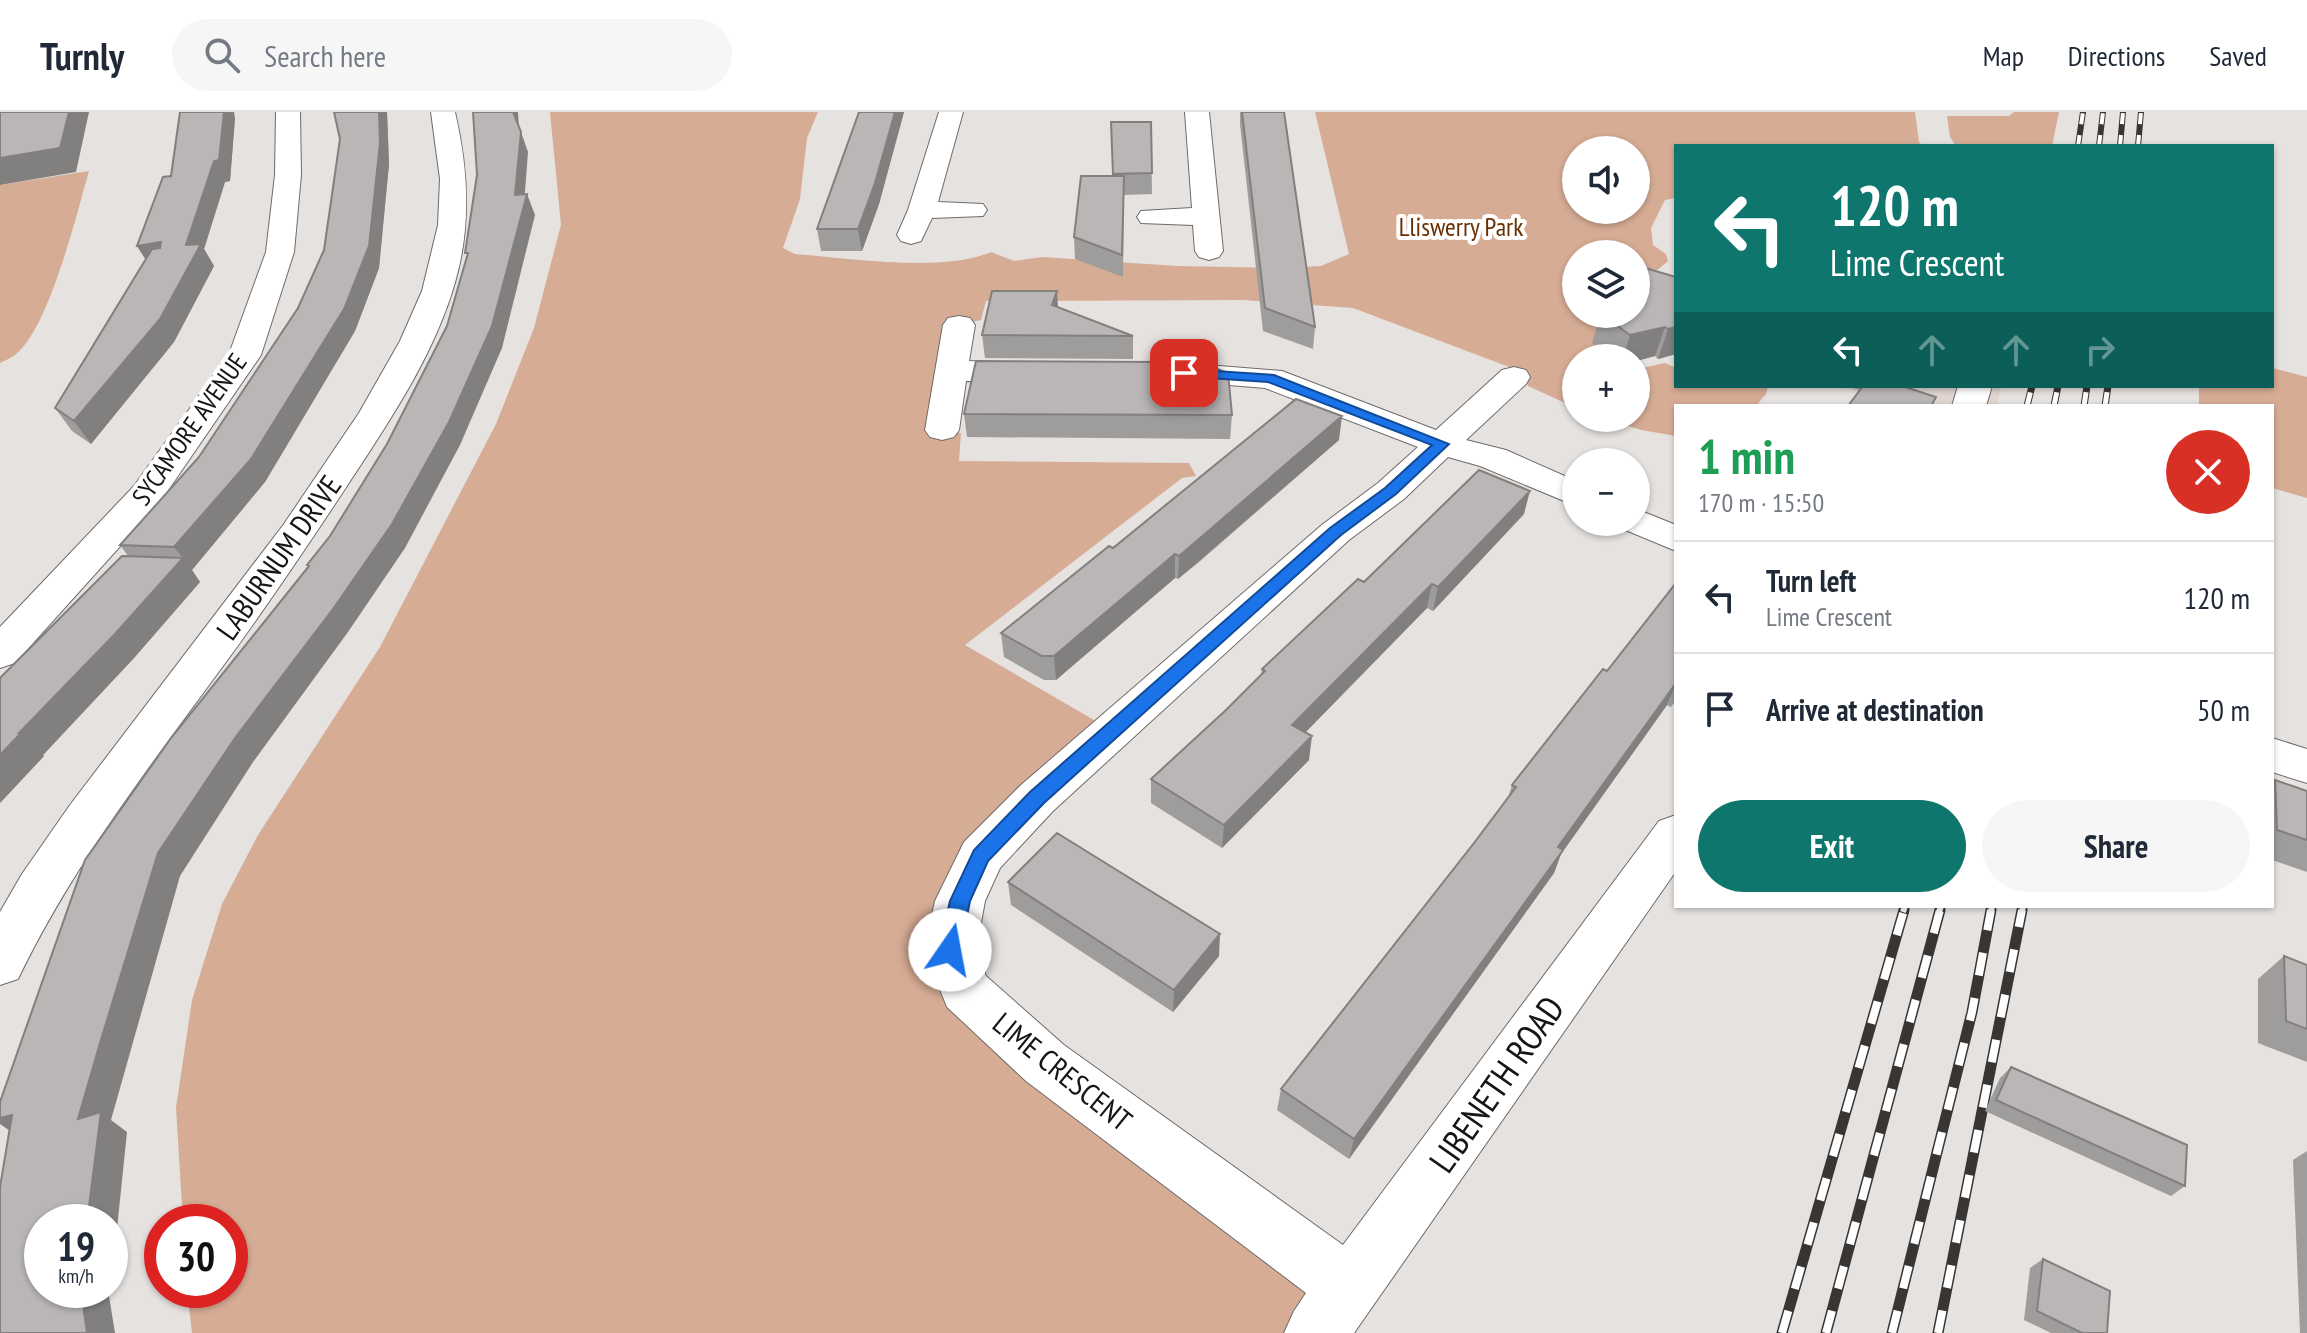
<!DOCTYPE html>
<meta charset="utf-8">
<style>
body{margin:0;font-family:"PT Sans Narrow",sans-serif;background:#f6f6f7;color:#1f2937;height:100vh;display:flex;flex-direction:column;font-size:30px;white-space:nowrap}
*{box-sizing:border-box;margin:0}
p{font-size:26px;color:#747a83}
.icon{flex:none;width:44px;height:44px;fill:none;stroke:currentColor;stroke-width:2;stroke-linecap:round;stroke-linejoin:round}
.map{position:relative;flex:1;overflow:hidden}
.drawer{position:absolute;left:1674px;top:292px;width:600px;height:504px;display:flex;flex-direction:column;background:#fff;border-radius:0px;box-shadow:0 2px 6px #0004}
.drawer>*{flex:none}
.guide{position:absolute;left:1674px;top:32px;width:600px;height:244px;border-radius:0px;box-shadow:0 2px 6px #0004;background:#0f766e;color:#fff;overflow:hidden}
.buttons{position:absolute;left:1562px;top:24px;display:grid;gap:16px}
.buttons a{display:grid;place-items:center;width:88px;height:88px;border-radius:50%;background:#fff;box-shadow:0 2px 6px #0004;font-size:40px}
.speed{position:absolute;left:24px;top:1092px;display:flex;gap:16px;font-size:40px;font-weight:700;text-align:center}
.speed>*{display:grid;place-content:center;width:104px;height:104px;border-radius:50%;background:#fff;box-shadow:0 2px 6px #0004;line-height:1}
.speed small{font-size:20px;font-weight:400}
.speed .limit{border:12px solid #d22;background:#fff;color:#111}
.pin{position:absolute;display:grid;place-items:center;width:68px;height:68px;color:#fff;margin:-34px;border-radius:16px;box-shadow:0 4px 12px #0006}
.me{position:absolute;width:88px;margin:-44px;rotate:12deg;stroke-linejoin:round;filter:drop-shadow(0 0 6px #0008)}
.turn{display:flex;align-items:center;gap:28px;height:168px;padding:0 24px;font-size:36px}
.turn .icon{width:104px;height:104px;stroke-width:2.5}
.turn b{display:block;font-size:56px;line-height:68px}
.lanes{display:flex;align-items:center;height:76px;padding:0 24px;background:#0003;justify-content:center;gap:40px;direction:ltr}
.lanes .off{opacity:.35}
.round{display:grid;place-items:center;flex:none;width:84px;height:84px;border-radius:42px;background:#f6f6f7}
.overview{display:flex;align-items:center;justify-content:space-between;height:136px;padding:0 24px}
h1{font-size:48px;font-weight:700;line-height:60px;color:#1e9e55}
.action{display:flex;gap:16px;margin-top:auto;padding:16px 24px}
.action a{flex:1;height:92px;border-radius:48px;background:#0f766e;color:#fff;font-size:32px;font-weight:700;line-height:92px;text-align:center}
.action a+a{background:#f6f6f7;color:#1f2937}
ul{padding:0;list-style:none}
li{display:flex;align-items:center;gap:24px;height:112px;padding:0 24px;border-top:2px solid #e0e1e3}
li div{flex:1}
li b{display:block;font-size:30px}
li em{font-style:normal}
header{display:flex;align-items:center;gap:48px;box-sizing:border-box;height:112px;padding:0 40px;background:#fff;border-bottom:2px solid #e0e1e3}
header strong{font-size:38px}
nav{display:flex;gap:44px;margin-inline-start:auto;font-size:28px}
.search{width:560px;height:72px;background:#f6f6f7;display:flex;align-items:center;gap:20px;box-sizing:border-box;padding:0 28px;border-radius:44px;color:#747a83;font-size:30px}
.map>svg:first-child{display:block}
</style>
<header>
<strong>Turnly</strong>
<div class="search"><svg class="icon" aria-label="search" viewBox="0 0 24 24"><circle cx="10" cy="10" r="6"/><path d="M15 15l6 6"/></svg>Search here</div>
<nav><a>Map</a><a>Directions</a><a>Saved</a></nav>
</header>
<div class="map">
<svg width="2307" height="1221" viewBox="0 0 2307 1221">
<rect width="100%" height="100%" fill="#e5e2e0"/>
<path fill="#e0d5d0" d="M 1836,274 L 2001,274 L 1997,294 L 1910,294 Z"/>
<path fill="#d7ac95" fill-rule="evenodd" d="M 550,0 L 818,0 L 807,26 L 800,87 L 783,136 L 795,142 C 850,146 942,161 991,140 L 1014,149 L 1042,145 L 1177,154 L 1281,156 L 1321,154 L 1349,142 L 1315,0 L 1915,0 L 1919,30 L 1923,34 L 1676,34 L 1676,86 L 1665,88 L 1651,116 L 1653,133 L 1666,142 L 1668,149 L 1648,166 L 1636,188 L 1636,142 L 1576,142 L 1576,202 L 1611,202 L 1621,246 L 1576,246 L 1576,296 L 1528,274 L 1525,261 L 1353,196 L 1243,188 L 986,189 L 981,208 L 959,213 L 943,318 L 961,321 L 959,349 L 1189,351 L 1196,364 L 1182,366 L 965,533 L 1113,619 L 1037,685 L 950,838 L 1350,1176 L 1316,1221 L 192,1221 L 187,1178 L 230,1178 L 230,1110 L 183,1110 L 176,996 L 192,888 L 222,792 L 258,723 L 380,535 L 496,312 L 534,216 L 561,113 ZM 1576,38 L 1636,38 L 1636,98 L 1576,98 Z
M 2014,0 L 2059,0 L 2052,34 L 1956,34 L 1950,25 L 1947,4 L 2009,4 Z
M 89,59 C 77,101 49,216 16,242 C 12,246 5,248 0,251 L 0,73 Z
M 1665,251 L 1676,256 L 1676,274 L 1768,274 L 1766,282 L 1756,294 L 1676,294 L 1676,324 L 1641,318 L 1602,306 L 1636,306 L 1636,253 L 1642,256 Z
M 2272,256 L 2307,265 L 2307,386 L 2272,376 L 2272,294 L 2199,294 L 2199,274 L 2272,274 Z"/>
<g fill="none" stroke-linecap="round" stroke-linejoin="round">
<g stroke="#6e6b69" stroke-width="2">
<path id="minor" d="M 276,0 L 300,0 L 301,63 L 294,140 L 261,243 L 160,390 L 15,551 L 0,556 L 0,515 L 134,374 L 229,242 L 266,140 L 275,63 Z
M 431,0 L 455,0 C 467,52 471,103 459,155 C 440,237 388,311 343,380 C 304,439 265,497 223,554 C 149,655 73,753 18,867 L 0,873 L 0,800 L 22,762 L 70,693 L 284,412 L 359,301 L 400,229 L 422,179 L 438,113 L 440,67 Z
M 939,0 L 963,0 L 938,90 L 983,92 L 987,98 L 983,104 L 932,106 L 921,129 L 911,132 L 901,129 L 897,123 L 908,98 Z
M 1185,0 L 1209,0 L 1223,139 L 1219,145 L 1209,148 L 1199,145 L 1195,139 L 1193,113 L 1141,111 L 1137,105 L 1141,99 L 1192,96 Z
M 959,204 L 970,206 L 975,213 L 969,249 L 1045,253 L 1049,260 L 1045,267 L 1033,270 L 966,269 L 959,318 L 954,325 L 942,328 L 930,325 L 925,318 L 943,213 L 948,206 Z
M 1170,250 L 1282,259 L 1436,318 L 1502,258 L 1514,255 L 1526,258 L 1530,265 L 1526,272 L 1466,328 L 1506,338 L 1576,369 L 1576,394 L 1480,354 L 1448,345 L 1404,387 L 1349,428 L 1053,699 L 1000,756 L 985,789 L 976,838 L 986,864 L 1064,933 L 1343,1133 L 1659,709 L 1676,703 L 1676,759 L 1354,1221 L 1284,1221 L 1294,1199 L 1306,1181 L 1026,969 L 947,895 L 924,838 L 935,789 L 964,730 L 1021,673 L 1323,412 L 1378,371 L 1418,335 L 1265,276 L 1158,267 L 1154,260 L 1158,253 Z
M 1958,274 L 1992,274 L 1986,294 L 1952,294 Z
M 1636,397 L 1676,413 L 1676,439 L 1623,417 L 1618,410 L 1636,410 Z
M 2272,626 L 2307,637 L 2307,671 L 2272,660 Z"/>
</g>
<use href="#minor" fill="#fff" fill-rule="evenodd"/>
<g stroke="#373635" stroke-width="6">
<path id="rail-far3" d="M 2078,34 L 2083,0
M 2099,34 L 2103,0
M 2120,34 L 2123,0
M 2138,34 L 2141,0"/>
</g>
<g stroke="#373635" stroke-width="7">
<path id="rail-far2" d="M 2027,294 L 2032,274
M 2054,294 L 2058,274
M 2084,294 L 2087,274
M 2105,294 L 2108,274"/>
</g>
<g stroke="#373635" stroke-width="9">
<path id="rail-far1" d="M 1903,800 L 1905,794
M 1939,800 L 1941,794
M 1991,800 L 1992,794
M 2022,800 L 2023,794"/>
</g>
<g stroke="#373635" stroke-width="11">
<path id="rail" d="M 1782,1221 L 1904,798
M 1826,1221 L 1940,798
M 1892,1221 L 1972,900 L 1991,798
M 1938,1221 L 2022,798"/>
</g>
<use href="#rail-far3" stroke="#fff" stroke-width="4" stroke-dasharray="11" stroke-linecap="butt"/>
<use href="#rail-far2" stroke="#fff" stroke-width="5" stroke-dasharray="14" stroke-linecap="butt"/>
<use href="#rail-far1" stroke="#fff" stroke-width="6" stroke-dasharray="18" stroke-linecap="butt"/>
<use href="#rail" stroke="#fff" stroke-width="8" stroke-dasharray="23" stroke-linecap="butt"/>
</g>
<path fill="#9f9d9c" d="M 334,0 L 387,0 L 389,52 L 379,156 L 355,219 L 265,370 L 192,458 L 200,470 L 134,546 L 43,643 L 44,644 L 0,691 L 128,444 L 120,433 L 199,345 L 298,196 L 324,138 L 340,27 Z
M 859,0 L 904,0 L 879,92 L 862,139 L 821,139 L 817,117 Z
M 1240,0 L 1284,0 L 1315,215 L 1313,237 L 1263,219 L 1240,12 Z
M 235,6 L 230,69 L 225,70 L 204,137 L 214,154 L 174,230 L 91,332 L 72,319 L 55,296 L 146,148 L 137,134 L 171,64 Z
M 1111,10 L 1151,10 L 1152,82 L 1124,83 L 1123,165 L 1075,147 L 1074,125 L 1113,64 Z
M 1676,165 L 1676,242 L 1658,247 L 1655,244 L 1636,249 L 1636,246 L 1612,246 L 1592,231 L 1601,202 Z
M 1057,179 L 1058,195 L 1133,224 L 1133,247 L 985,246 L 982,223 Z
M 1845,274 L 1902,274 L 1860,278 Z
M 964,302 L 1232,303 L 1230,327 L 967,325 Z
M 1339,328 L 1198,451 L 1178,467 L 1175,466 L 1056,568 L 1044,568 L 1004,545 L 1001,521 L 1113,436 Z
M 1524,402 L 1433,499 L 1427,496 L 1305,621 L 1309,648 L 1222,736 L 1151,691 L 1151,667 L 1226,598 L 1261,563 L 1262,557 L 1364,470 Z
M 1676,471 L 1676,588 L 1671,595 L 1667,593 L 1638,634 L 1561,742 L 1554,761 L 1349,1047 L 1277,998 L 1281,977 L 1474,731 L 1508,686 L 1512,673 L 1607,559 Z
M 2275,668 L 2307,679 L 2307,760 L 2272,748 L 2272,671 Z
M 1008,770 L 1219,844 L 1173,900 L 1011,793 Z
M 2284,844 L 2307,853 L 2307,950 L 2258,931 L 2258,867 Z
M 2011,955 L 2185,1074 L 2171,1084 L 1985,999 L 2000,966 Z
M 2307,1039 L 2307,1221 L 2300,1221 L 2293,1048 Z
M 2043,1147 L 2107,1221 L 2051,1221 L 2024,1208 L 2030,1156 Z"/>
<path fill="#827f7f" d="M 69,0 L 89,0 L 76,60 L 0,73 L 0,46 Z
M 224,0 L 234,0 L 235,6 L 230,69 L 225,70 L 204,137 L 214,154 L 174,230 L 91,332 L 74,309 L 186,133 Z
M 379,0 L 387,0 L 389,52 L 379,156 L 355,219 L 265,370 L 192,458 L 200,470 L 134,546 L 43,643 L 44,644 L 0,691 L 0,643 L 19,621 L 183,446 L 174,435 L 251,347 Z
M 513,0 L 518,0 L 519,18 Z
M 895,0 L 904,0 L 879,92 L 862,139 L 858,117 Z
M 521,20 L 528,40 L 524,93 L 527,82 L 535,103 L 502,236 L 460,333 L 405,436 L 348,520 L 253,650 L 180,764 L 111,1008 L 127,1020 L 115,1136 L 110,1138 L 110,1110 L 87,1110 L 78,1007 L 100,931 L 158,741 L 235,626 L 333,497 L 515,83 Z
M 161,130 L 174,152 L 151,156 L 137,134 Z
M 1057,179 L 1058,202 L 1052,193 Z
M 1665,215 L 1655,244 L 1636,249 L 1636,246 L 1623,246 L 1630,223 Z
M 1676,215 L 1676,242 L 1658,247 L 1668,217 Z
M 1342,304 L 1339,328 L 1178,467 L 1179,444 Z
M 1530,379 L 1524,402 L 1433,499 L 1438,475 Z
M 1175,442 L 1175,466 L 1056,568 L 1054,544 Z
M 1432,472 L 1427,496 L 1289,637 L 1292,613 Z
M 1676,571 L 1667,593 L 1561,742 L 1554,761 L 1349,1047 L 1354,1027 L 1558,735 Z
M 1312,624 L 1309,648 L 1222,736 L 1224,713 Z
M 1220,822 L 1219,844 L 1173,900 L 1174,878 Z
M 12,1003 L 23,1028 L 0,1012 L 0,1006 Z
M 81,1178 L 108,1178 L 115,1221 L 87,1221 Z"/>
<path fill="#b9b6b5" stroke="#827f7f" stroke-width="2" d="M 0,0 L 69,0 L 60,36 L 0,46 Z
M 180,0 L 224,0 L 219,48 L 214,49 L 186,133 L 201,132 L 160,207 L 74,309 L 55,296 L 152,137 L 160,136 L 161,130 L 137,134 L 163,65 L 171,64 Z
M 334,0 L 379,0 L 380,31 L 369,134 L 344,197 L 251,347 L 174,435 L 120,433 L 199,345 L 298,196 L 324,138 L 340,27 Z
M 473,0 L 513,0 L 521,20 L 515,83 L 527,82 L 492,214 L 449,310 L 392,412 L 333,497 L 235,626 L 158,741 L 100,931 L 78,1007 L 101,1000 L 87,1110 L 42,1110 L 42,1178 L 81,1178 L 87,1221 L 0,1221 L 0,1075 L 12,1003 L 0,1006 L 0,990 L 85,748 L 171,626 L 309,454 L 307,453 L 330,424 L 387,332 L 447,214 L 468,141 L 465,141 L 477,63 Z
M 859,0 L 895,0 L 875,71 L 858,117 L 817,117 Z
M 1242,0 L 1284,0 L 1315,215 L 1265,196 Z
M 1111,10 L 1151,10 L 1152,61 L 1113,62 Z
M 1081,64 L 1124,64 L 1122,143 L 1074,125 Z
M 1638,154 L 1676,165 L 1676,215 L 1668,217 L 1665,215 L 1630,223 L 1601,202 L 1636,202 L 1636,157 Z
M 992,179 L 1057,179 L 1052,193 L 1133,224 L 982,223 Z
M 976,249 L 1156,250 L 1207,253 L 1228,261 L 1232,303 L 964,302 Z
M 1863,274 L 1902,274 L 1936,285 L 1931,294 L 1848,294 Z
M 1296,287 L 1342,304 L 1199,427 L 1179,444 L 1175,442 L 1054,544 L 1042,544 L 1001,521 L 1109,434 L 1113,436 Z
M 1479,358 L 1530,379 L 1438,475 L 1432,472 L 1292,613 L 1312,624 L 1224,713 L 1151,667 L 1226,598 L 1265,559 L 1262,557 L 1358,467 L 1364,470 Z
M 122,444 L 183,446 L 115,522 L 19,621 L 21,621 L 0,643 L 0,566 Z
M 1676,471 L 1676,571 L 1558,735 L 1563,738 L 1354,1027 L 1281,977 L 1474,731 L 1516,675 L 1512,673 L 1603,557 L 1607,559 Z
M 2275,668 L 2307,679 L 2307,728 L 2277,718 Z
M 1057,721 L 1220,822 L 1174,878 L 1008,770 Z
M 2284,844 L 2307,853 L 2307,917 L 2286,909 Z
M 2011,955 L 2187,1033 L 2185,1074 L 1996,988 Z
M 2043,1147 L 2110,1179 L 2107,1221 L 2082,1221 L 2037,1199 Z"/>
<path fill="#1a73e8" stroke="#114b97" stroke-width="2" d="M 1184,257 L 1274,263 L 1449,332 L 1396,382 L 1341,423 L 1044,691 L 988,749 L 970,789 L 960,838 L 957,845 L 950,847 L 942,845 L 939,838 L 950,789 L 974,738 L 1030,680 L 1330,416 L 1385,376 L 1432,333 L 1268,270 L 1179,264 L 1177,261 Z"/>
<g text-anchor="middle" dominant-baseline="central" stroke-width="8" stroke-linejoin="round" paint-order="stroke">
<g font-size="26" fill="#6a3004" stroke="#fff">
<text x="1461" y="114">Lliswerry Park</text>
</g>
<g font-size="26" fill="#161514" stroke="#fff">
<text transform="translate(189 317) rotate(-55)">SYCAMORE AVENUE</text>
</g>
<g font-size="30" fill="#161514" stroke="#fff">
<text transform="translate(278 445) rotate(-55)">LABURNUM DRIVE</text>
<text transform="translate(1063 959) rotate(39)">LIME CRESCENT</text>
</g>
<g font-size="36" fill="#161514" stroke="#fff">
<text transform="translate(1496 972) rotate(-55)">LIBENETH ROAD</text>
</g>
</g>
</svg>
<div class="buttons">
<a><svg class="icon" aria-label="sound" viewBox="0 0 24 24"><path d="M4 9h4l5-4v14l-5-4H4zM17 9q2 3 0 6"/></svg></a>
<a><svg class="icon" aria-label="layers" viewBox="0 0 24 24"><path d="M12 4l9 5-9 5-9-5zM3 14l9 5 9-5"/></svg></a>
<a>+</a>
<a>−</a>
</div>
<div class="speed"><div>19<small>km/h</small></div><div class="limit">30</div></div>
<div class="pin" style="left:1184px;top:261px;background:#d93025"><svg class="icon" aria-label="arrive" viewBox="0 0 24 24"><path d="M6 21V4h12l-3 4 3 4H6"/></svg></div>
<svg class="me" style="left:950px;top:838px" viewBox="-20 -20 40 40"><circle r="19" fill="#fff"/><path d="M0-13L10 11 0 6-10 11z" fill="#1a73e8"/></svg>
<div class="guide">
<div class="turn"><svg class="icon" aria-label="left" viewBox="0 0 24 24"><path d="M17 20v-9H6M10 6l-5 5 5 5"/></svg><div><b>120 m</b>Lime Crescent</div></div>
<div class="lanes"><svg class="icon" aria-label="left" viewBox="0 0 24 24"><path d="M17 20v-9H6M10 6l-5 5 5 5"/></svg><svg class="icon off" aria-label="ahead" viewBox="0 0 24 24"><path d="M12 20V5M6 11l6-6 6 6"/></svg><svg class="icon off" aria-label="ahead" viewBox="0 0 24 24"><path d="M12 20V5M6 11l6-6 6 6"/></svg><svg class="icon off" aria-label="right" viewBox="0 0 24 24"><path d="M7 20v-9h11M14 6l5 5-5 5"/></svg></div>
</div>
<section class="drawer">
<div class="overview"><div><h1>1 min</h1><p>170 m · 15:50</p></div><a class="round" style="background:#d93025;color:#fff"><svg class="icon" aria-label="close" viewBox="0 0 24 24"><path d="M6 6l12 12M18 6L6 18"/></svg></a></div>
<ul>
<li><svg class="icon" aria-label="left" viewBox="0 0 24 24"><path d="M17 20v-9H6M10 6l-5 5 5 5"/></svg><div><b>Turn left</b><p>Lime Crescent</p></div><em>120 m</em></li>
<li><svg class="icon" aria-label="arrive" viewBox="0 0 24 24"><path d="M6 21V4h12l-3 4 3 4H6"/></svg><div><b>Arrive at destination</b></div><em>50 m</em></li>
</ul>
<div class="action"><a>Exit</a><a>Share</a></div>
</section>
</div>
